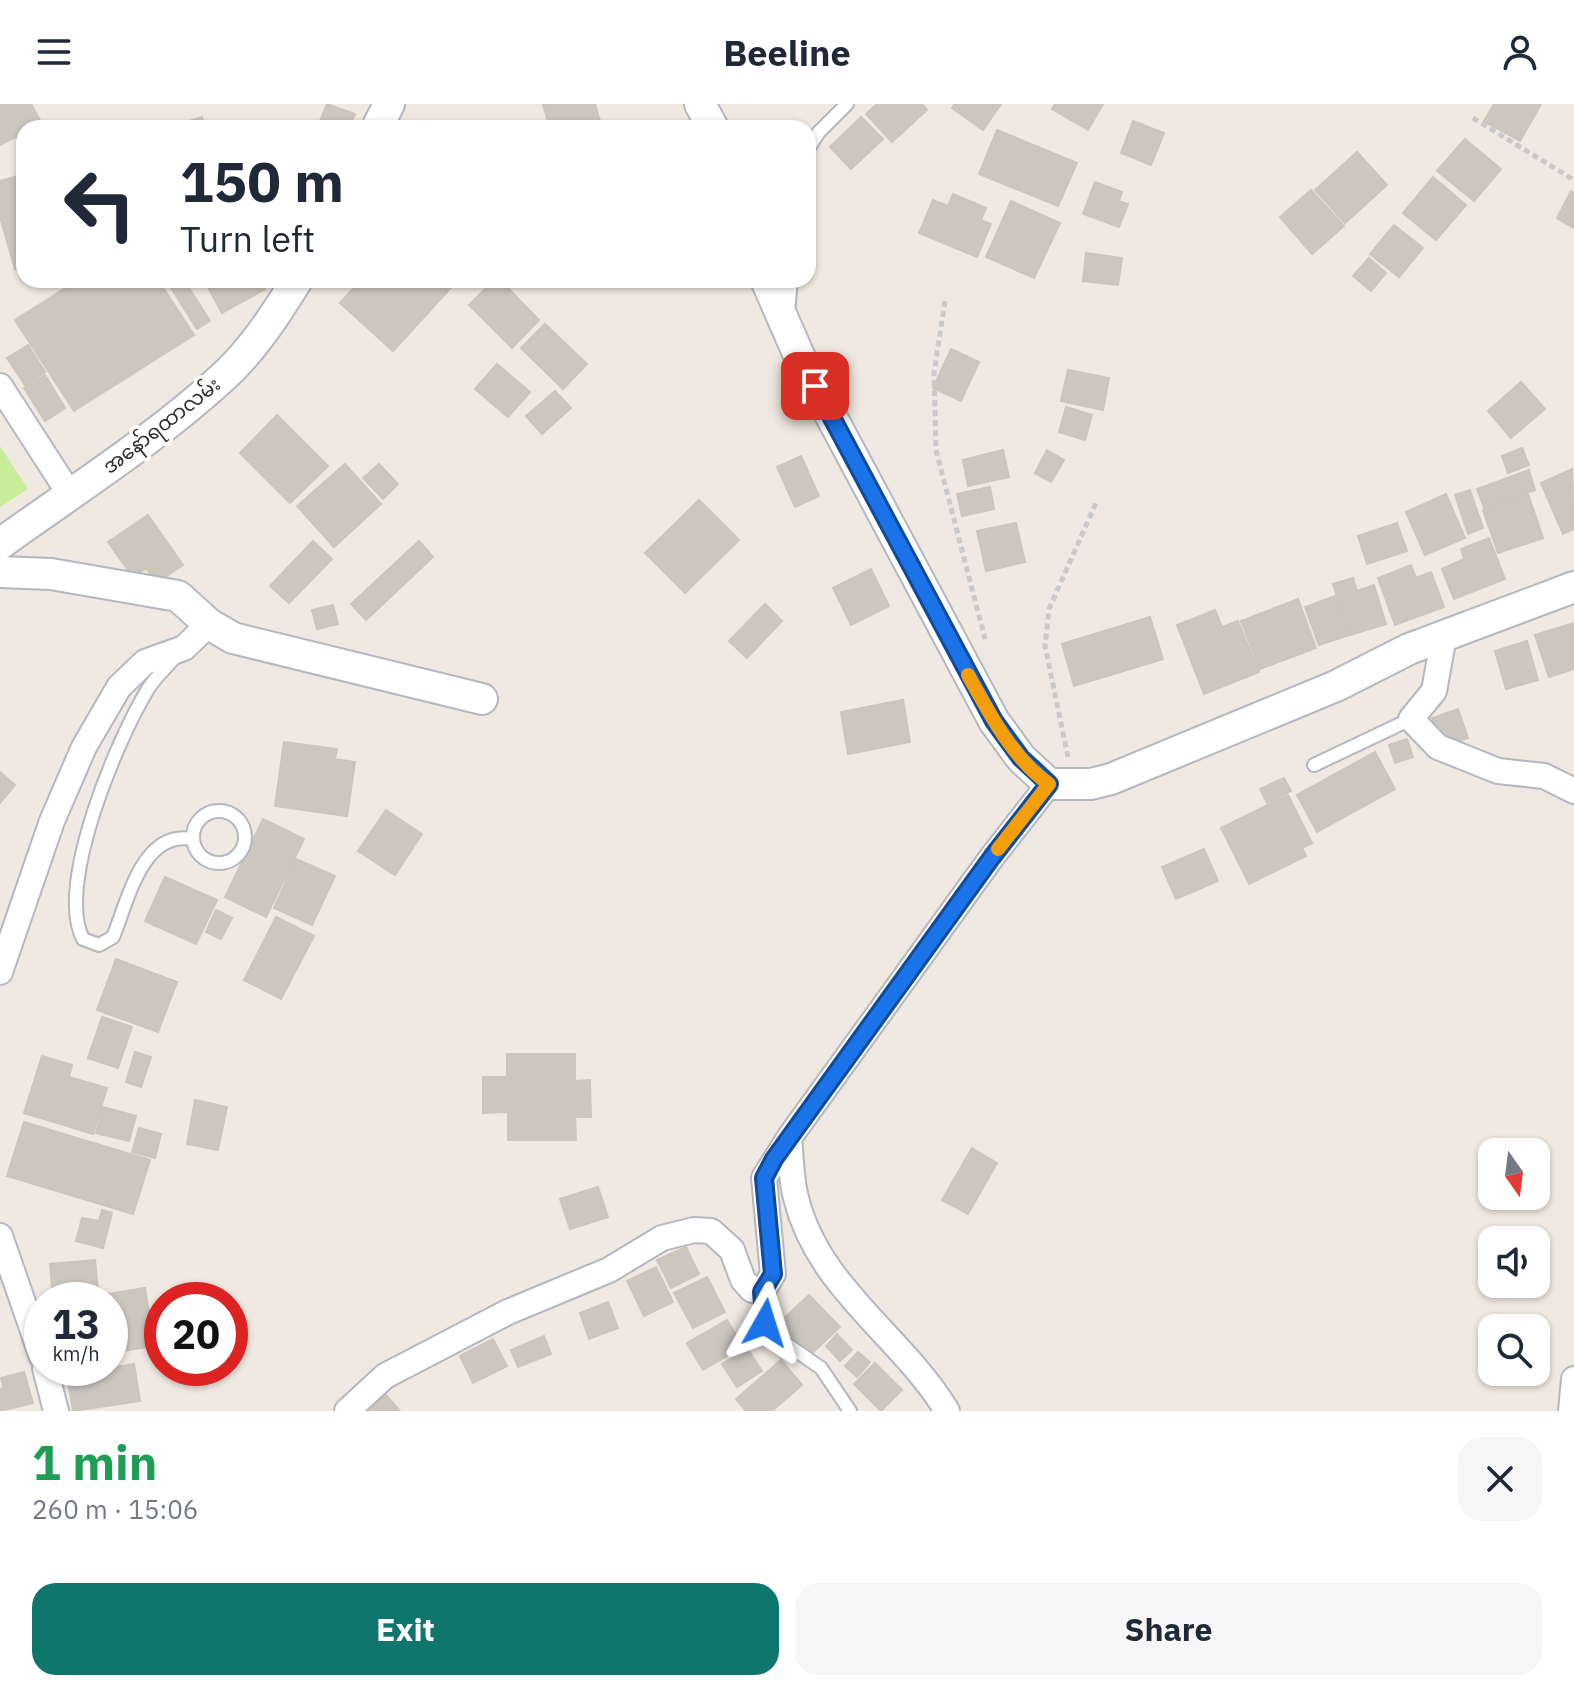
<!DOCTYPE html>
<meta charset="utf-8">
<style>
body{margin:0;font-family:"IBM Plex Sans","Noto Sans Myanmar",sans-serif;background:#f6f6f7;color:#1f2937;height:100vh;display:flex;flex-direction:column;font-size:30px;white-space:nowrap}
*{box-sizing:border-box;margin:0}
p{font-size:26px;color:#747a83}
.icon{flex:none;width:44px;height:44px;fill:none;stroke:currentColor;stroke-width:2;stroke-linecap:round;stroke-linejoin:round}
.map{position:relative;height:1307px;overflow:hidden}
.side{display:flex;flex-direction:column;background:#fff;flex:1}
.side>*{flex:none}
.hud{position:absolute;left:16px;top:16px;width:800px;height:168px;border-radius:24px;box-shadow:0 2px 6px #0004;background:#fff;color:#1f2937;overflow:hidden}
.needle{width:52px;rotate:166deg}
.fabs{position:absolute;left:1478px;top:1034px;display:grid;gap:16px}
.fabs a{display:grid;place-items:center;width:72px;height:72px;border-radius:16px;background:#fff;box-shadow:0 2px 6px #0004;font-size:40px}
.speed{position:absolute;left:24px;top:1178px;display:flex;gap:16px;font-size:40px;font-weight:700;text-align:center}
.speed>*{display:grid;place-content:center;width:104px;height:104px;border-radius:50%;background:#fff;box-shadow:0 2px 6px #0004;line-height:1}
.speed small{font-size:20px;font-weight:400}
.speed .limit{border:12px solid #d22;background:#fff;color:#111}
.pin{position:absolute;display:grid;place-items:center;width:68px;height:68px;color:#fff;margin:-34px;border-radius:16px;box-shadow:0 4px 12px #0006}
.me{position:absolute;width:88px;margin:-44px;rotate:6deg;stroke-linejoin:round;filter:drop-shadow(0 0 6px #0008)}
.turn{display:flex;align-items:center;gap:28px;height:168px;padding:0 32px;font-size:36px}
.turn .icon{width:104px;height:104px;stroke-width:2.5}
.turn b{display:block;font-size:56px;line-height:68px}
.round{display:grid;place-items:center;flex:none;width:84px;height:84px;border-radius:24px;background:#f6f6f7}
.overview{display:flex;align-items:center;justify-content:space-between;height:136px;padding:0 32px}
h1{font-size:48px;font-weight:700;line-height:60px;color:#1e9e55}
.primary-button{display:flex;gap:16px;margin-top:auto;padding:16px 32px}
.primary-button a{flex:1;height:92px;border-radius:24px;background:#0f766e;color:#fff;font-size:32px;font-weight:700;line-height:92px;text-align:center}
.primary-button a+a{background:#f6f6f7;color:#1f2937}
header{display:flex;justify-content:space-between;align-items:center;height:104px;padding:0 32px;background:#fff;font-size:36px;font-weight:700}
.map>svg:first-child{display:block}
</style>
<header><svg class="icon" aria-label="menu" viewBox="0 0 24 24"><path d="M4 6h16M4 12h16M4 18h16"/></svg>Beeline<svg class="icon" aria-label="person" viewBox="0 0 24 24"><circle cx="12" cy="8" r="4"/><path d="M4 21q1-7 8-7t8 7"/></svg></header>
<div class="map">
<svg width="1574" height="1307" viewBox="0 0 1574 1307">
<rect width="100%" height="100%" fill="#efe9e1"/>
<path fill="#c9ec9a" d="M 0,342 L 28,385 L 0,403 Z"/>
<path fill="#cbc7bf" stroke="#cbc5ba" stroke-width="2" d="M 0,0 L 31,0 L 42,20 L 24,24 L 24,29 L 0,41 Z
M 327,0 L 355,10 L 349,24 L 317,24 Z
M 595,0 L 602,24 L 550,24 L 543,1 Z
M 877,0 L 922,0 L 927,6 L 892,38 L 866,10 Z
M 955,0 L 1001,0 L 983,26 L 952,4 Z
M 1055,0 L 1103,0 L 1088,26 L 1052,5 Z
M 1494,0 L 1541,0 L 1520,37 L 1484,17 Z
M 202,13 L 206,24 L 171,24 L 171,23 Z
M 861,13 L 883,35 L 851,65 L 830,43 Z
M 1133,17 L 1164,29 L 1151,61 L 1121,49 Z
M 997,26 L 1077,59 L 1058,102 L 979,70 Z
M 1465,35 L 1501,65 L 1474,97 L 1437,67 Z
M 1357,48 L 1387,81 L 1345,119 L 1315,86 Z
M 24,70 L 24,163 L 15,165 L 0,113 L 0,77 Z
M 1433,73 L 1466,101 L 1436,136 L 1403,109 Z
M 1095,78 L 1122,88 L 1119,97 L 1128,100 L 1119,123 L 1083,110 Z
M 1311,86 L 1344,122 L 1312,150 L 1280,113 Z
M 1571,87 L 1574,89 L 1574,124 L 1557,114 Z
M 953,90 L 986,104 L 981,116 L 991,120 L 977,153 L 919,129 L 933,96 L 948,102 Z
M 1011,97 L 1060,119 L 1034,174 L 986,153 Z
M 1394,121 L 1423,144 L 1399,173 L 1370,150 Z
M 1086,149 L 1122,154 L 1118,181 L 1083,177 Z
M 1369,154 L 1386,169 L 1371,187 L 1353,172 Z
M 78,176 L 158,176 L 194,231 L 74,307 L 15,216 Z
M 166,176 L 184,176 L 210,217 L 197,225 Z
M 204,176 L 260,176 L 265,185 L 222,209 Z
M 361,176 L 458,176 L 393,247 L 340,199 Z
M 494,176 L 500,176 L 539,216 L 512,244 L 469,201 Z
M 545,220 L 587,260 L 563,285 L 521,244 Z
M 28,241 L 45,268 L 25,281 L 7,254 Z
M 951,245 L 979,258 L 961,297 L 933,284 Z
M 497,260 L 530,288 L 508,313 L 475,285 Z
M 1068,266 L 1109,274 L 1103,306 L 1061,297 Z
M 45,271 L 65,304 L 45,317 L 24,284 Z
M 1521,278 L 1545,305 L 1511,334 L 1488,307 Z
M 555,287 L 571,304 L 542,330 L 526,312 Z
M 1066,303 L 1092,311 L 1085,336 L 1059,328 Z
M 277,311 L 328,362 L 290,399 L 240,349 Z
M 1522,344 L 1529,361 L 1508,369 L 1502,352 Z
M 1003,346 L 1009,373 L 968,382 L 963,356 Z
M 1047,346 L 1064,356 L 1051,378 L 1035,369 Z
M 801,352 L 819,392 L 795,403 L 777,363 Z
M 345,360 L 381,400 L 334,443 L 297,402 Z
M 379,360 L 398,380 L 383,395 L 363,374 Z
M 1572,365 L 1574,425 L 1563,430 L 1541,379 Z
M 1529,366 L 1535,386 L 1484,404 L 1477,385 Z
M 990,383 L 994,405 L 962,412 L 957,390 Z
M 1470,386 L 1483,424 L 1468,430 L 1455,391 Z
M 1446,390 L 1465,434 L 1425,451 L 1406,408 Z
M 1528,390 L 1543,434 L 1498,449 L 1483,406 Z
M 699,396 L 739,436 L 685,489 L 645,449 Z
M 148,411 L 183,461 L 156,479 L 146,464 L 133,473 L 108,438 Z
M 1016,419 L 1025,458 L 986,467 L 977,427 Z
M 1397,419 L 1407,447 L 1367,460 L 1358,432 Z
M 1489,434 L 1505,475 L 1454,495 L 1442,465 L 1464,455 L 1461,445 Z
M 313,437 L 332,455 L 289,499 L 270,482 Z
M 419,437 L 433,453 L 366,516 L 351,500 Z
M 1411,461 L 1416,474 L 1431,468 L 1444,503 L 1395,521 L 1378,474 Z
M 871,465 L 889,502 L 851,521 L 833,484 Z
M 1353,474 L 1357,487 L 1374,481 L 1386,520 L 1350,531 L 1333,480 Z
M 1335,492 L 1349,531 L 1319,541 L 1305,503 Z
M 1298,495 L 1316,544 L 1260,565 L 1241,517 Z
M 765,500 L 782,517 L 747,554 L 729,537 Z
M 333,501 L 338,520 L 317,525 L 312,506 Z
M 1215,506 L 1222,523 L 1238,517 L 1259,568 L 1204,590 L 1177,521 Z
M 1150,513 L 1163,555 L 1074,582 L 1062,540 Z
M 1574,519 L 1574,565 L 1549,573 L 1535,531 Z
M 1527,537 L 1538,576 L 1506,585 L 1495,547 Z
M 903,596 L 910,638 L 848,650 L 841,608 Z
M 1458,605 L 1468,634 L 1442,644 L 1432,614 Z
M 1407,635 L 1413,653 L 1395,659 L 1389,641 Z
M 284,638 L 337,645 L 335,655 L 355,658 L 347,712 L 275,702 Z
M 1375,648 L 1395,685 L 1317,728 L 1297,691 Z
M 0,668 L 15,681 L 0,699 Z
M 1284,674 L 1291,687 L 1267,699 L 1260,685 Z
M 1288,691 L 1312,739 L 1302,744 L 1306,752 L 1249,780 L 1221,724 Z
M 386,706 L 422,730 L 395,771 L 358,747 Z
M 263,715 L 304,735 L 266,813 L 225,793 Z
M 1204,745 L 1218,777 L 1176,795 L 1162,763 Z
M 296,755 L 335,772 L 312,821 L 274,804 Z
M 165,773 L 217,796 L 196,840 L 145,817 Z
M 216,806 L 232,814 L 221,835 L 206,828 Z
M 276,813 L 314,832 L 281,895 L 244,876 Z
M 116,855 L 177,878 L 158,928 L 97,906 Z
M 102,913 L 132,923 L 118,964 L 88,954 Z
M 135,948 L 151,953 L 141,983 L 126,978 Z
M 507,950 L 575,950 L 575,977 L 590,976 L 591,1013 L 575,1013 L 576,1036 L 508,1036 L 508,1008 L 483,1009 L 483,973 L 507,973 Z
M 42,952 L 72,961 L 69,973 L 107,984 L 93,1030 L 24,1009 Z
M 195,996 L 227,1003 L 218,1046 L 187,1040 Z
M 103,1003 L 136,1012 L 129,1037 L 96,1029 Z
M 24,1018 L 150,1056 L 133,1110 L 7,1072 Z
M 139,1024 L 161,1030 L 155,1054 L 132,1048 Z
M 972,1044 L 997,1059 L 968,1110 L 942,1096 Z
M 598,1083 L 608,1113 L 570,1125 L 560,1095 Z
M 102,1106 L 112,1109 L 103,1144 L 76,1137 L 82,1114 L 99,1117 Z
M 686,1143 L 699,1170 L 671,1184 L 657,1156 Z
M 95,1156 L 99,1196 L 53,1196 L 50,1160 Z
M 656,1163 L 673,1198 L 644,1212 L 627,1177 Z
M 707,1173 L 725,1208 L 693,1224 L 674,1189 Z
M 145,1184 L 154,1242 L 110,1249 L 110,1196 L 101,1196 L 101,1191 Z
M 809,1191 L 840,1223 L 810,1251 L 779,1219 Z
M 608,1198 L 618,1224 L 589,1235 L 580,1209 Z
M 727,1216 L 743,1243 L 703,1266 L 687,1239 Z
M 837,1230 L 852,1246 L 840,1257 L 826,1242 Z
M 544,1232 L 551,1250 L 518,1263 L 511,1246 Z
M 493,1235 L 507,1262 L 473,1279 L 460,1252 Z
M 747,1244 L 762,1267 L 737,1283 L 722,1260 Z
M 858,1248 L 870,1258 L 857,1273 L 845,1262 Z
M 781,1256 L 802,1281 L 772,1307 L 746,1307 L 736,1295 Z
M 875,1259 L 902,1286 L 881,1307 L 854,1280 Z
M 134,1260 L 140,1297 L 73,1307 L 67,1271 Z
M 24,1268 L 33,1299 L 0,1307 L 0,1285 L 4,1284 L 1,1274 Z
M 386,1291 L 400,1307 L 367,1307 Z"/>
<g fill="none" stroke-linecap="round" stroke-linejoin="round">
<g stroke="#b4b7c1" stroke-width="16">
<path id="service" d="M 808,45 L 819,28 L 847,0
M 788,208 L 791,176
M 176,552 C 167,563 155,573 148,585 C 118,634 55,781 83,835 L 99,841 L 113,833 C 128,797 142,726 192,735
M 1314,661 L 1411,615
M193 733a26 26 0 1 1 52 0a26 26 0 1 1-52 0Z
M 762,1188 L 765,1219 L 769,1228 L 821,1264 L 850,1307"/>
</g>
<g stroke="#b4b7c1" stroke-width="28">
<path id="minor" d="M 0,282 L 69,389
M 1444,532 L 1434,587 L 1411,615 L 1438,643 L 1498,667 L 1544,672 L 1574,687
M 0,868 L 52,717 L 84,643 L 119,583 L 145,558 L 184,544 L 209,520
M 0,1132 L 42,1253
M 45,1264 L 56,1307
M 347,1307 L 385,1272 L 508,1208 L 609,1166 L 662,1134 L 694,1126 L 711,1127 L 732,1146 L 743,1176 L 752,1186 L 762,1188 L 773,1170 L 764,1074 L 789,1034
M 947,1307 C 902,1232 818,1184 796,1094 C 791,1075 791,1053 789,1034 L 992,753 L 1049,680
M 1571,1307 L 1574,1275"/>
</g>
<g stroke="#b4b7c1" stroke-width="34">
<path id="tertiary" d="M 700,0 L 713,24
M 377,24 L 389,0
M 766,176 L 801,256 L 994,617 L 1021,654 L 1049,680 L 1091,680 L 1111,675 L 1336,582 L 1409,545 L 1574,483
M 0,440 C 75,386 154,336 222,274 C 253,246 276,210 297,176
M 0,468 L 51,470 L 178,492 L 209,520 L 233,534 L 482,595"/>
</g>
<path stroke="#c9c9c9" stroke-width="5" stroke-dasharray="6 4" stroke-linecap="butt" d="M 1473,14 L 1574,76
M 945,197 L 934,269 L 936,346 L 985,535
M 1068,653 L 1045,542 L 1049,505 L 1096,399"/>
<use href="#service" stroke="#fff" stroke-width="12"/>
<use href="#minor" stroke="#fff" stroke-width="24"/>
<use href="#tertiary" stroke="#fff" stroke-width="30"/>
</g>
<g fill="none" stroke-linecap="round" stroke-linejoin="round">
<g stroke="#114b97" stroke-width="20">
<path id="route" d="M 765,1219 L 762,1188 L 773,1170 L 764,1074 L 774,1055 L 992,753 L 1049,680 L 1021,654 L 994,617 L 815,282"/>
</g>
<use href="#route" stroke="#1a73e8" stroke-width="14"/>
<path stroke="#f59e0b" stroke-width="14" d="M 968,571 C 990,610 1012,654 1049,680 L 998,745"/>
</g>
<g text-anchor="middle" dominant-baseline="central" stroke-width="7" stroke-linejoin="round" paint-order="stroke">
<g font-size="20" fill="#2e2e2e" stroke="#fff">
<text transform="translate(161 321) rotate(-38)">အ‌နော်‌ရထာလမ်း</text>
</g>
</g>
</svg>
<div class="fabs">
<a><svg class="needle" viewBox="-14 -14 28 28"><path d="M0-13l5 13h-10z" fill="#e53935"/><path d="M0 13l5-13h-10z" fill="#747a83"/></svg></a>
<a><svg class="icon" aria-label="sound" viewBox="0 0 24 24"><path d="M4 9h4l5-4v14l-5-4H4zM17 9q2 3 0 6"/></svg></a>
<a><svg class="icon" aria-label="search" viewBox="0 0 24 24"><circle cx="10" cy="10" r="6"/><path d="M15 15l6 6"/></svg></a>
</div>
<div class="speed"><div>13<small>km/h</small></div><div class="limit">20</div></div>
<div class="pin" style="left:815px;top:282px;background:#d93025"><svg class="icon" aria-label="arrive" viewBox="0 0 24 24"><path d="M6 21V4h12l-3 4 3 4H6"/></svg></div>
<svg class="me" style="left:765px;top:1219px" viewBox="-20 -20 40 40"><path d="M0-17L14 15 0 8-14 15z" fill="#1a73e8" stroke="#fff" stroke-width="4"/></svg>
<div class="hud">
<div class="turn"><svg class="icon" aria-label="left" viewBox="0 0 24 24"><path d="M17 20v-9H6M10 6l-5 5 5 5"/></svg><div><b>150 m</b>Turn left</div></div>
</div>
</div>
<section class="side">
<div class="overview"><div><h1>1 min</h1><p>260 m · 15:06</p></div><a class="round"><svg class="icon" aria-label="close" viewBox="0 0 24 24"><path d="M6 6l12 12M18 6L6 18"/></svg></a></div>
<div class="primary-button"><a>Exit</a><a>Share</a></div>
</section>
